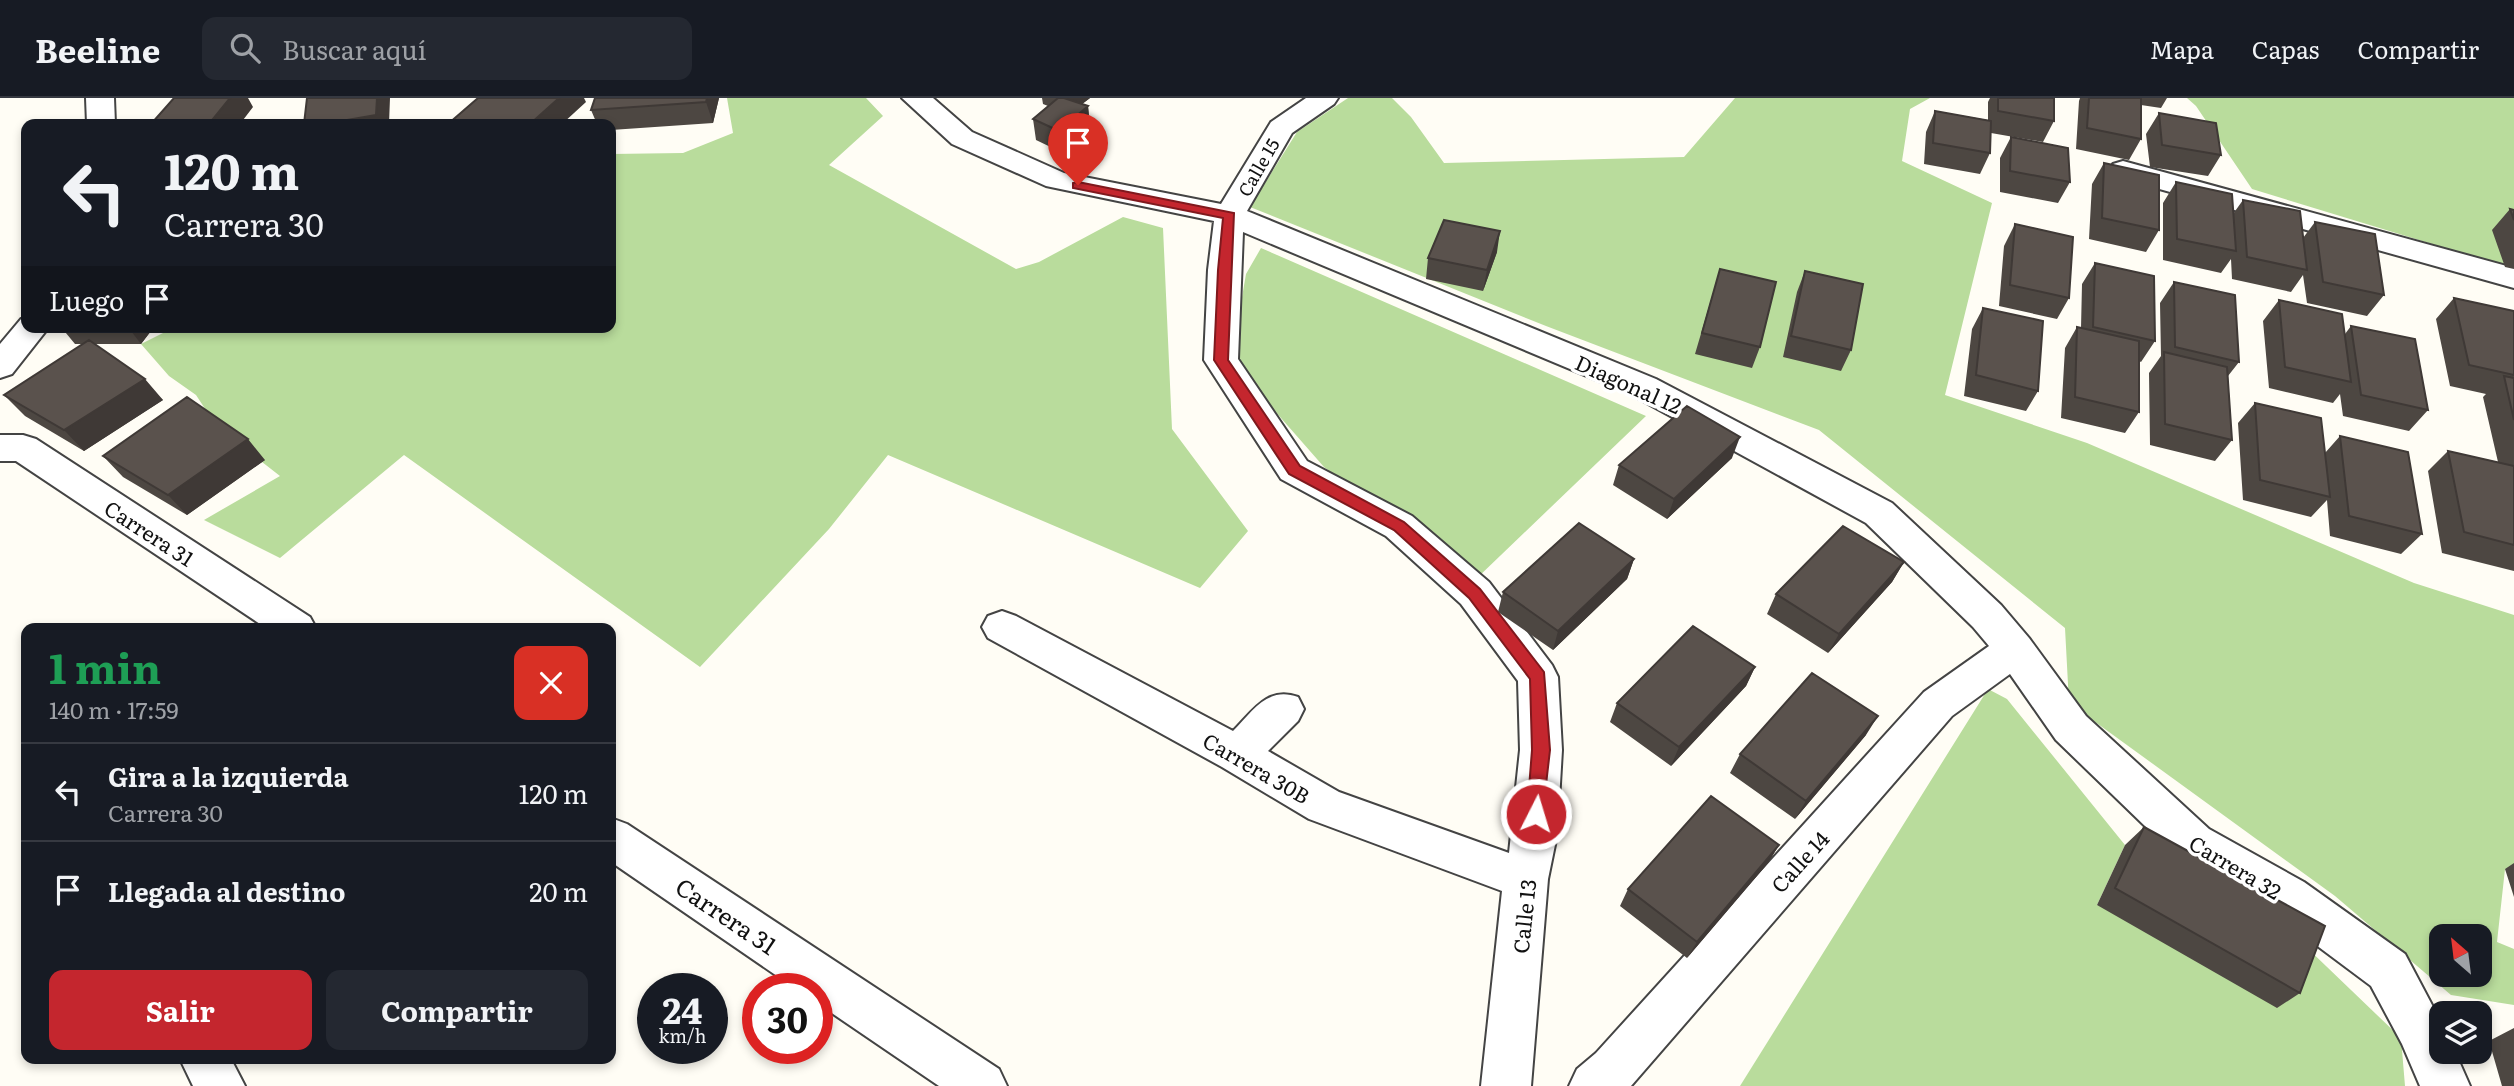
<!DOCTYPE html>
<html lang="es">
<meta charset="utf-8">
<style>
body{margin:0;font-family:Literata,serif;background:#242831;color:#f1f3f6;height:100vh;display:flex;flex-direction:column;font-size:26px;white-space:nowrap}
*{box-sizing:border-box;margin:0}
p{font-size:23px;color:#9ea1a6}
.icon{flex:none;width:38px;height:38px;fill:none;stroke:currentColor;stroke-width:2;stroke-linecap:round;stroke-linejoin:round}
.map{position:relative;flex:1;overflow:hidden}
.side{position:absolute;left:21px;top:525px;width:595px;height:441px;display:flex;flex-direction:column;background:#171b24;border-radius:14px;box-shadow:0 4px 10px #0003}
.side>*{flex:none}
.top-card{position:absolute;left:21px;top:21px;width:595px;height:214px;border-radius:14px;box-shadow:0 4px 10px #0003;background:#171b24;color:#f1f3f6;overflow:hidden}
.needle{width:46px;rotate:332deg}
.fabs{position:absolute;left:2429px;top:826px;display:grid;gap:14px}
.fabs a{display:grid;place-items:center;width:63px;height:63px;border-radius:14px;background:#171b24;box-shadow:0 4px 10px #0003;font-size:35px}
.speed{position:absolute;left:637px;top:875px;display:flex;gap:14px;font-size:35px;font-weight:700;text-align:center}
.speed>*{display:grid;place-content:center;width:91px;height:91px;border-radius:50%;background:#171b24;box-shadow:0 4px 10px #0003;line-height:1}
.speed small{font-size:18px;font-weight:400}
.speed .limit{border:10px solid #d22;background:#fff;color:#111}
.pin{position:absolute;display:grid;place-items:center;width:60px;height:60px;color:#fff;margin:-72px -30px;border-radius:50% 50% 50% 0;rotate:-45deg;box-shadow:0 0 7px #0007}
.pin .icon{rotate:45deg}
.me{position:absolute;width:77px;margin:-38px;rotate:5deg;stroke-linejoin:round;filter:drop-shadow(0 0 5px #0008)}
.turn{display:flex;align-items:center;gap:24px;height:147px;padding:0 28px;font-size:32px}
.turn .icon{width:91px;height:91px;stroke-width:2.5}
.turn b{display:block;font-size:49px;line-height:60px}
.then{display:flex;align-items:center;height:66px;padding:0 28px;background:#0003;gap:14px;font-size:26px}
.round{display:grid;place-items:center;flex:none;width:74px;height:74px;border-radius:14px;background:#242831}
.summary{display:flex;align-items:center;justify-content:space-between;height:119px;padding:0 28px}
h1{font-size:42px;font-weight:700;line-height:52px;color:#1e9e55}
.action{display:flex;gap:14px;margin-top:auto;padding:14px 28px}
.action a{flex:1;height:80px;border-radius:14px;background:#c4262e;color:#fff;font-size:28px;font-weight:700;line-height:80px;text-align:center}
.action a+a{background:#242831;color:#f1f3f6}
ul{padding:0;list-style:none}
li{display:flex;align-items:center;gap:21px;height:98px;padding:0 28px;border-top:2px solid #363941}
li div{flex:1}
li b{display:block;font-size:26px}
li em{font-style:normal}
header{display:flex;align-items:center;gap:42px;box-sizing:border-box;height:98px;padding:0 35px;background:#171b24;border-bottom:2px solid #363941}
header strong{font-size:33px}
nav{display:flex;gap:38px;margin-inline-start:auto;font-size:24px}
.search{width:490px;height:63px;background:#242831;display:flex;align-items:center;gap:18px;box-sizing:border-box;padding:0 24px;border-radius:14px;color:#9ea1a6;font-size:26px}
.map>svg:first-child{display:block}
</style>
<header>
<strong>Beeline</strong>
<div class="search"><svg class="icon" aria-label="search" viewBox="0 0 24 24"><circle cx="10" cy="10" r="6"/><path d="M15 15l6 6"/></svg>Buscar aquí</div>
<nav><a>Mapa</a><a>Capas</a><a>Compartir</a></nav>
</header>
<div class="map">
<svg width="2514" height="988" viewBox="0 0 2514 988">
<rect width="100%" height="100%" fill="#fffdf5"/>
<path fill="#b9dc9c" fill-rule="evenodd" d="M 727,0 L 866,0 L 883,18 L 829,67 L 1016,171 L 1039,164 L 1123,119 L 1163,130 L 1172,331 L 1248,433 L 1200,490 L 888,357 L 829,431 L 700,569 L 404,357 L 280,460 L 204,422 L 280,378 L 217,329 L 196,297 L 169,278 L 141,246 L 175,229 L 611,229 L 611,56 L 683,55 L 733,35 Z
M 1348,0 L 1392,0 L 1411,19 L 1444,65 L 1684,59 L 1735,0 L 1930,0 L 1910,11 L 1902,63 L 1992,105 L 1945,297 L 2087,345 L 2414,485 L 2514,517 L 2514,769 L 2505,771 L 2497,844 L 2514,851 L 2514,907 L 2451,897 L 2335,798 L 2069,605 L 2065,530 L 1819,332 L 1546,228 L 1250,109 L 1297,34 ZM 2441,838 L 2480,838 L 2480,877 L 2441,877 Z
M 2187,0 L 2514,0 L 2514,171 L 2252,91 L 2196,8 Z
M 1261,150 L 1646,318 L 1476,481 L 1324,369 L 1231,263 L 1246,176 Z
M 1988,591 L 2007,601 L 2125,747 L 2097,807 L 2301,844 L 2401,940 L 2405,988 L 1740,988 Z"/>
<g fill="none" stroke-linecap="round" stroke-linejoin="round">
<g stroke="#444" stroke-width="4">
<path id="street" d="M 86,0 L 114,0 L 115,26 L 87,26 Z
M 902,0 L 933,0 L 972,34 L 1064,75 L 1221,106 L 1271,24 L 1306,0 L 1338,0 L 1334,6 L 1292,35 L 1247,113 L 1656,281 L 1892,405 L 2001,507 L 2029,540 L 2086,618 L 2209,731 L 2304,784 L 2405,856 L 2441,924 L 2441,954 L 2455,954 L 2470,988 L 2420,988 L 2402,946 L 2371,888 L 2272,814 L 2177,759 L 2056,642 L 2010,576 L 1952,618 L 1631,988 L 1569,988 L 1577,971 L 1596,955 L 1924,594 L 1989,548 L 1973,529 L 1866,425 L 1632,297 L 1243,134 L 1238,261 L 1307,363 L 1412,418 L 1489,484 L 1552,567 L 1558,579 L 1562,652 L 1557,737 L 1548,781 L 1531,988 L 1481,988 L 1502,793 L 1309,721 L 1222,669 L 988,540 L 982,529 L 988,518 L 1002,513 L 1016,518 L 1233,633 C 1253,613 1267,588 1298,599 L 1304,611 L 1298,623 L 1268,653 L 1339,694 L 1509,755 L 1520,652 L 1518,583 L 1461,506 L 1386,438 L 1281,381 L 1204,262 L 1208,172 L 1214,123 L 1046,88 L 952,46 Z
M 2123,63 L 2514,170 L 2514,190 L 2113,78 L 2108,72 L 2113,66 Z
M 26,220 L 26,229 L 49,229 L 12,276 L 0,280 L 0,246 L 21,221 Z
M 0,337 L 23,337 L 36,341 L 310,519 L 316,530 L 266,530 L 16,363 L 0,363 Z
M 611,720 L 627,726 L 999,971 L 1007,988 L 939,988 L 817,905 L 817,891 L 796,891 L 611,764 Z
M 180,961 L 231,961 L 245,988 L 193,988 Z"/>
</g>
<use href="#street" fill="#fff" fill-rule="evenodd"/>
</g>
<path fill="#4d4742" d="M 595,0 L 719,0 L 713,25 L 611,32 L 611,26 L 597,26 L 591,12 Z
M 1042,0 L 1090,0 L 1082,6 L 1088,8 L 1090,29 L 1061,54 L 1036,42 L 1033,21 L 1048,8 L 1043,6 Z
M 1990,0 L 2054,0 L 2054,23 L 2043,44 L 1991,35 L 1990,55 L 1980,76 L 1924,66 L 1926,34 L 1935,13 L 1988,22 L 1988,4 Z
M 2080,0 L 2167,0 L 2161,10 L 2141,7 L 2141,41 L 2129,62 L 2076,51 L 2079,3 Z
M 2159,15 L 2221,57 L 2208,78 L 2150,69 L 2146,36 Z
M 2011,39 L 2070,84 L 2058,105 L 2000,94 L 2000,60 Z
M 2104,65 L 2159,132 L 2146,154 L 2089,141 L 2092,86 Z
M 2176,84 L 2233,116 L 2243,102 L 2303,140 L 2315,124 L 2384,197 L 2367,218 L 2307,205 L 2303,177 L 2291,194 L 2232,181 L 2231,161 L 2221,175 L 2163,162 L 2163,105 Z
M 2510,111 L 2514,112 L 2514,171 L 2505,169 L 2492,132 Z
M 2015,126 L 2069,200 L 2057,221 L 1999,208 L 2004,148 Z
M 1497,154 L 1483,193 L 1426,181 L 1428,160 Z
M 2095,165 L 2155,243 L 2141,264 L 2139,263 L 2139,314 L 2125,335 L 2061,320 L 2065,250 L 2077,229 L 2081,230 L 2082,186 Z
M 1720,171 L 1760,249 L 1752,270 L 1695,256 Z
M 1805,173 L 1851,252 L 1841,273 L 1783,259 L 1797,194 Z
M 2174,184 L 2239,264 L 2228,278 L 2232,342 L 2215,363 L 2150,347 L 2149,275 L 2161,258 L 2160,205 Z
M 2454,200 L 2514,213 L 2514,473 L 2442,455 L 2428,373 L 2448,353 L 2498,364 L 2483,299 L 2486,296 L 2450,288 L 2436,221 Z
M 2279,202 L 2345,236 L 2351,228 L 2428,312 L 2409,333 L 2343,318 L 2340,296 L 2333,305 L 2269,290 L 2263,223 Z
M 1983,210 L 2038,293 L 2026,313 L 1964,298 L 1972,231 Z
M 61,229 L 154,229 L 141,246 L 95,246 L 163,302 L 84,353 L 25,318 L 4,297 L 83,246 L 75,246 Z
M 2255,305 L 2325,355 L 2340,338 L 2422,436 L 2401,456 L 2330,438 L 2327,402 L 2311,419 L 2243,402 L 2238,325 Z
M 103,358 L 265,362 L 187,417 L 123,379 Z
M 1732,360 L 1667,421 L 1613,387 L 1619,367 Z
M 1634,461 L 1627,481 L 1553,552 L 1498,514 L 1503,494 Z
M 1904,464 L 1892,484 L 1828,555 L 1767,516 L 1776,496 Z
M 1755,569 L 1746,588 L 1671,668 L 1610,624 L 1617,605 Z
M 1866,637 L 1795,721 L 1730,675 L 1740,656 Z
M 2144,729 L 2300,895 L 2277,910 L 2097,807 L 2125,747 Z
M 1779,747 L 1768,765 L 1687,860 L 1620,808 L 1628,791 Z
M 2514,765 L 2514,799 L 2505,771 Z
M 2514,930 L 2514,988 L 2502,988 L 2489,943 Z"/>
<path fill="#3f3936" d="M 230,0 L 248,0 L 253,9 L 240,26 L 209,26 Z
M 377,0 L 390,0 L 389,26 L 324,26 Z
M 559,0 L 584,0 L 586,4 L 562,26 L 530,26 Z
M 707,0 L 719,0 L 713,25 L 706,4 Z
M 1067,0 L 1090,0 L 1069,16 Z
M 1088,8 L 1090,29 L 1061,54 L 1059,33 Z
M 1500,133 L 1497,154 L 1483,193 L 1487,172 Z
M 128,229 L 154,229 L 141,246 Z
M 145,281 L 163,302 L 84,353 L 64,332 Z
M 1740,339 L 1732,360 L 1667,421 L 1674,401 Z
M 248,341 L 265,362 L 187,417 L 168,397 Z
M 1634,461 L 1627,481 L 1553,552 L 1558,533 Z
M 1904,464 L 1892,484 L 1828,555 L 1839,536 Z
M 1755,569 L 1746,588 L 1671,668 L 1679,649 Z
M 1878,618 L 1866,637 L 1795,721 L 1806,703 Z
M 1779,747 L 1768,765 L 1687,860 L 1697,844 Z"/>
<path fill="#5a524d" stroke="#3f3936" stroke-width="2" d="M 174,0 L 230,0 L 209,26 L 151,26 Z
M 307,0 L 377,0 L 376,17 L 324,26 L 304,26 Z
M 478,0 L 559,0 L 530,26 L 448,26 Z
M 595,0 L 707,0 L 706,4 L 591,12 Z
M 1058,0 L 1064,0 L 1088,8 L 1059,33 L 1033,21 Z
M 1998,0 L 2054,0 L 2054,23 L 1998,13 Z
M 2089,0 L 2141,0 L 2141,41 L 2087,30 Z
M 1935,13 L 1991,23 L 1990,55 L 1933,45 Z
M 2159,15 L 2216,25 L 2221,57 L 2162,47 Z
M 2011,39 L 2068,50 L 2070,84 L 2010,73 Z
M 2104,65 L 2159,77 L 2159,132 L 2102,120 Z
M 2176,84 L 2232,96 L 2236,153 L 2177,141 Z
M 2243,102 L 2300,113 L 2307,172 L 2247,159 Z
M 2510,111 L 2514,112 L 2514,122 Z
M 1444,122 L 1500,133 L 1487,172 L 1428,160 Z
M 2315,124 L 2375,136 L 2384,197 L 2323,184 Z
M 2015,126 L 2073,139 L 2069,200 L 2010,187 Z
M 2095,165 L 2154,178 L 2155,243 L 2093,229 Z
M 1720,171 L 1776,184 L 1760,249 L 1702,235 Z
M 1805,173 L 1863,186 L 1851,252 L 1791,238 Z
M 2174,184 L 2235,197 L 2239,264 L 2175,249 Z
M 2454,200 L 2514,213 L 2514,277 L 2469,267 Z
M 2279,202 L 2342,216 L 2351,284 L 2285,269 Z
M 1983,210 L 2043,223 L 2038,293 L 1976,277 Z
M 2351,228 L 2415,241 L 2428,312 L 2361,297 Z
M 2077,229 L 2139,243 L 2139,314 L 2075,299 Z
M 89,242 L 145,281 L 64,332 L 4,297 Z
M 2164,254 L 2227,269 L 2232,342 L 2165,326 Z
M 2504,278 L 2514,280 L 2514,322 Z
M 187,299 L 248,341 L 168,397 L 103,358 Z
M 2255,305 L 2321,320 L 2330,399 L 2260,382 Z
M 1687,308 L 1740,339 L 1674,401 L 1619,367 Z
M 2340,338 L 2408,354 L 2422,436 L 2349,418 Z
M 2448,353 L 2514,368 L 2514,447 L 2464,434 Z
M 1579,425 L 1634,461 L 1558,533 L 1503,494 Z
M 1843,428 L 1904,464 L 1839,536 L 1776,496 Z
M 1693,528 L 1755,569 L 1679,649 L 1617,605 Z
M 1812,575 L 1878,618 L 1806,703 L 1740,656 Z
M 1711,698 L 1779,747 L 1697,844 L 1628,791 Z
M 2144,729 L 2325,828 L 2300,895 L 2115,790 Z"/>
<path fill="#c4262e" stroke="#7f191e" stroke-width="2" d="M 1078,84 L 1234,115 L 1228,262 L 1300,368 L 1404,424 L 1480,491 L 1544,574 L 1550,652 L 1542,721 L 1536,724 L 1530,721 L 1527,716 L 1532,652 L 1530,581 L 1469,500 L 1394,432 L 1289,376 L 1214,262 L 1218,172 L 1223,120 L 1073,90 L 1073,85 Z"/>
<g text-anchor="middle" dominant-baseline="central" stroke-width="7" stroke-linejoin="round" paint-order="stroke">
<g font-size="18" fill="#111" stroke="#fff">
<text transform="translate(1258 69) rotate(-60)">Calle 15</text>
</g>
<g font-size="21" fill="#111" stroke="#fff">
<text transform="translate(1629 285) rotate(24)">Diagonal 12</text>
<text transform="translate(150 434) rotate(33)">Carrera 31</text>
<text transform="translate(1257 669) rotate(30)">Carrera 30B</text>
<text transform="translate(1799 763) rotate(-48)">Calle 14</text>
<text transform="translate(2236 768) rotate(31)">Carrera 32</text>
<text transform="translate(1523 818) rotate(-84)">Calle 13</text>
</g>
<g font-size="24" fill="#111" stroke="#fff">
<text transform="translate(727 817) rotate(34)">Carrera 31</text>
</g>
</g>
</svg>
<div class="fabs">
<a><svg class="needle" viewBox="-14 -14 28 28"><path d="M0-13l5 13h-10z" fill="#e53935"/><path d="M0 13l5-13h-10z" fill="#9ea1a6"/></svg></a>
<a><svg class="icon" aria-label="layers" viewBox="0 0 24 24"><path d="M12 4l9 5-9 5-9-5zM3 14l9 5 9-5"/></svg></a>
</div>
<div class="speed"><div>24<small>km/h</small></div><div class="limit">30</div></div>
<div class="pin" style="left:1078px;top:87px;background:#d93025"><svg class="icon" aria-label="arrive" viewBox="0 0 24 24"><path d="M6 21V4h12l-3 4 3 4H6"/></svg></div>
<svg class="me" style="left:1536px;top:716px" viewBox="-20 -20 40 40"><circle r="17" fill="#c4262e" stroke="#fff" stroke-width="3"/><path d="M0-11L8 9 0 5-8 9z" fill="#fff"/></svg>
<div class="top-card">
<div class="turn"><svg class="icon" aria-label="left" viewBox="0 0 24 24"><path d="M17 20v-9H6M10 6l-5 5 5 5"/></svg><div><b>120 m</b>Carrera 30</div></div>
<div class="then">Luego<svg class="icon" aria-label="arrive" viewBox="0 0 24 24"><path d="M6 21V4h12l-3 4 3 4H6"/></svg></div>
</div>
<section class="side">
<div class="summary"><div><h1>1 min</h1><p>140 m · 17:59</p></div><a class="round" style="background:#d93025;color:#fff"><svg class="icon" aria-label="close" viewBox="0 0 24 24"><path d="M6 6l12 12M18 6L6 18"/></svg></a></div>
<ul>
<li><svg class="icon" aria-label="left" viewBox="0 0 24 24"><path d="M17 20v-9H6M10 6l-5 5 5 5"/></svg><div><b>Gira a la izquierda</b><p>Carrera 30</p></div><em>120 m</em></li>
<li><svg class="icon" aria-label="arrive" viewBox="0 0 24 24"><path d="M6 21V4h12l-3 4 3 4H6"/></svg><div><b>Llegada al destino</b></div><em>20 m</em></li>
</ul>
<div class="action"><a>Salir</a><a>Compartir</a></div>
</section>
</div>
